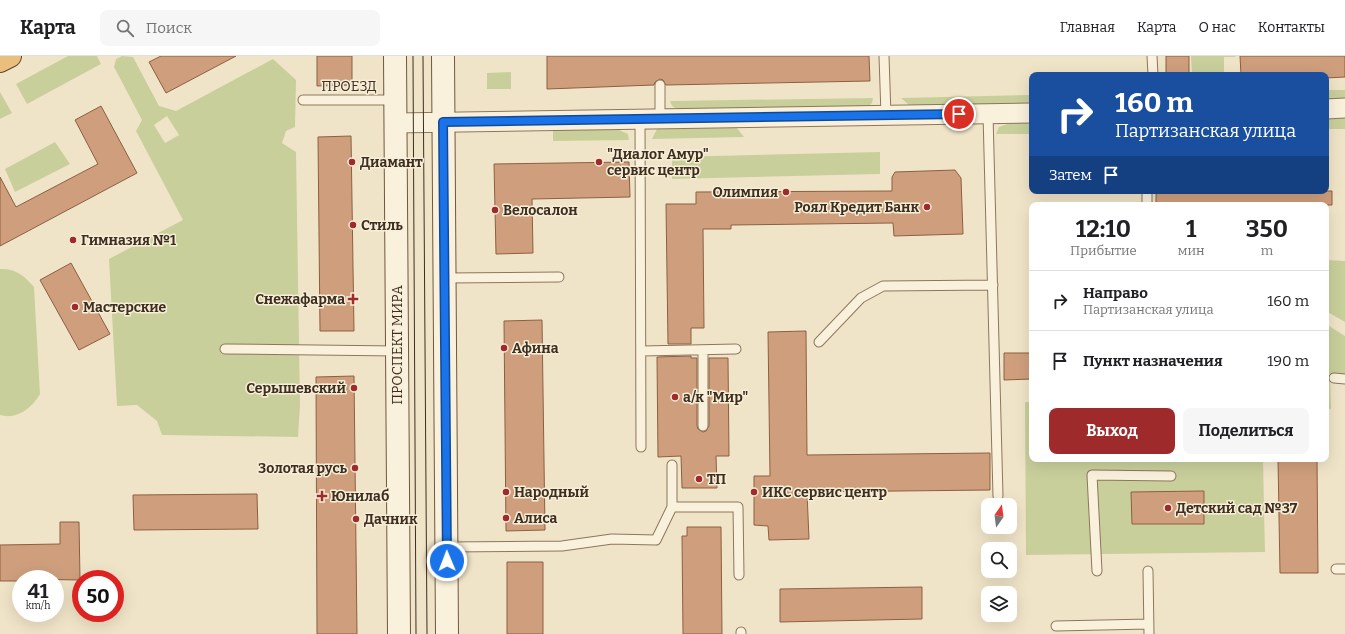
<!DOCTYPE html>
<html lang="ru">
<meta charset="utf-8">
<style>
body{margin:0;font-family:Bitter,serif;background:#f6f6f6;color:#202124;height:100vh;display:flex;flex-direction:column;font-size:15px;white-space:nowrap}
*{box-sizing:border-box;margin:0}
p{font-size:13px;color:#757577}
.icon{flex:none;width:22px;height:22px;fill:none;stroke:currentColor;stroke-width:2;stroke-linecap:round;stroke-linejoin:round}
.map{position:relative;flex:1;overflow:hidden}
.panel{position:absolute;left:1029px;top:146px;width:300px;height:260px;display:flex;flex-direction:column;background:#fff;border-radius:8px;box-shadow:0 4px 16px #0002}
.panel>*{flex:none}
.guide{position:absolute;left:1029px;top:16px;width:300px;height:122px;border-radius:8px;box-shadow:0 4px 16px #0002;background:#1a4fa0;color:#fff;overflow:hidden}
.needle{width:26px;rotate:14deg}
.fabs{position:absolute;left:981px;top:442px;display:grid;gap:8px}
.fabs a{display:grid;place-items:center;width:36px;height:36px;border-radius:8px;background:#fff;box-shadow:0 4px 16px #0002;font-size:20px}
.speed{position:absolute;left:12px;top:514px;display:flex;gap:8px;font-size:20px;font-weight:700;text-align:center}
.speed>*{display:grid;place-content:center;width:52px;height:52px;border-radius:50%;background:#fff;box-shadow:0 4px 16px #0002;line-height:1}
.speed small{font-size:10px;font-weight:400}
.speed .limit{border:6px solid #d22;background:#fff;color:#111}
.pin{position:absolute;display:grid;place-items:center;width:34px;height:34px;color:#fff;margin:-17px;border:2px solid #fff;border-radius:50%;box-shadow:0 1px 4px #0007}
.me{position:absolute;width:44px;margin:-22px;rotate:359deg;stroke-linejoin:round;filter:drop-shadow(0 0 3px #0008)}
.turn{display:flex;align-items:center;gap:14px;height:84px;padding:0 20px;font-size:18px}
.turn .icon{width:52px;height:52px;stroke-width:2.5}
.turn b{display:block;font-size:28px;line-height:34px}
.then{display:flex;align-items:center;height:38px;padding:0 20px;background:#0003;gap:8px;font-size:15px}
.eta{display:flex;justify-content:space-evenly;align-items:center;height:68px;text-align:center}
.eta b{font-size:24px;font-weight:700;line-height:28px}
.button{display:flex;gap:8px;margin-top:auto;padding:8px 20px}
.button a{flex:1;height:46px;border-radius:8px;background:#9e2a2b;color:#fff;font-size:16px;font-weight:700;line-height:46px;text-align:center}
.button a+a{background:#f6f6f6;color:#202124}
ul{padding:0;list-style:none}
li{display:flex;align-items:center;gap:12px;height:60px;padding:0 20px;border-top:1px solid #e0e0e0}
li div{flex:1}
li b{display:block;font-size:15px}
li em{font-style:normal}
header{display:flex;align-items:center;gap:24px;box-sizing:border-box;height:56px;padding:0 20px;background:#fff;border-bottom:1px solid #e0e0e0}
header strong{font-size:19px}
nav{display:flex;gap:22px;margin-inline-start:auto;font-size:14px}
.search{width:280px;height:36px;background:#f6f6f6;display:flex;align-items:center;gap:10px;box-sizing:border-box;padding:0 14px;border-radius:8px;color:#757577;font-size:15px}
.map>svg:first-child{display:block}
</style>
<header>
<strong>Карта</strong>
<div class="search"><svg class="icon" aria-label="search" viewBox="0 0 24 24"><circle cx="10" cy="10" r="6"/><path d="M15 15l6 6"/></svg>Поиск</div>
<nav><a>Главная</a><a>Карта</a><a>О нас</a><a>Контакты</a></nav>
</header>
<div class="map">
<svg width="1345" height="578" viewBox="0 0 1345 578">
<rect width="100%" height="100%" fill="#f0e4c8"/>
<path fill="#c9cf9b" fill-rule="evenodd" d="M 68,0 L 97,0 L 101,8 L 27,48 L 16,28 Z
M 122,0 L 133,1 L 159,50 L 176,55 L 273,3 L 296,24 L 295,71 L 286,75 L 282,87 L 296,96 L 300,349 L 298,381 L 162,379 L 157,365 L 137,349 L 117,350 L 109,203 L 183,164 L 136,75 L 142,64 L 114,11 L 116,3 ZM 167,60 L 179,79 L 165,87 L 154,69 Z
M 1191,0 L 1235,0 L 1236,1 L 1224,1 L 1224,19 L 1192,19 Z
M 511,16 L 511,33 L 487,33 L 487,17 Z
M 1326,34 L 1345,34 L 1345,44 L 1326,46 Z
M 0,36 L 12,57 L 0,63 Z
M 1032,39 L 1032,50 L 918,51 L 909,49 L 901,42 Z
M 873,42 L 872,47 L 868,51 L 679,54 L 672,50 L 670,45 Z
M 1345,59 L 1345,73 L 1326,73 L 1326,60 Z
M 1032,66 L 1032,78 L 996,78 L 999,71 L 1010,67 Z
M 736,71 L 744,81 L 652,83 L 657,73 L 663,72 Z
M 553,73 L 617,73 L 628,78 L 629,84 L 553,85 Z
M 55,86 L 70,108 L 15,136 L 5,113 Z
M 880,96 L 880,118 L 672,123 L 672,101 Z
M 1326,204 L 1345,205 L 1345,266 L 1326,255 Z
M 0,213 C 15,212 25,220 34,231 L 40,338 C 32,352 17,364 0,359 Z
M 1326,268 L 1345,280 L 1345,318 L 1330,319 L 1331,353 L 1326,353 Z
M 1025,346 L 1032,346 L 1032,403 L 1263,403 L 1265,496 L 1026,499 Z"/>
<path fill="#cf9f7d" stroke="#8d5f41" d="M 161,0 L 236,0 L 166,37 L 149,6 Z
M 317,0 L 352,0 L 352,29 L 317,30 Z
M 547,0 L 869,0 L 870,25 L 666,29 L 663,24 L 660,23 L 655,26 L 654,29 L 547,33 Z
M 1166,0 L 1189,0 L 1189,19 L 1166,19 Z
M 1240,0 L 1345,0 L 1345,21 L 1326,22 L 1326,19 L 1241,19 Z
M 101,50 L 137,117 L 0,190 L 0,121 L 16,151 L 98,108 L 75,64 Z
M 351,80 L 354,275 L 320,275 L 318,81 Z
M 629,106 L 630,141 L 532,143 L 533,197 L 496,198 L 494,108 Z
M 955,114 L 961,122 L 963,178 L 894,180 L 893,167 L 731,169 L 731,173 L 703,173 L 704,272 L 691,272 L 691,288 L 668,288 L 666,148 L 696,148 L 696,136 L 892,135 L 892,121 L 895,116 Z
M 1156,135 L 1332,135 L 1332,149 L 1156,149 Z
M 71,207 L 110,278 L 79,294 L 40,224 Z
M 542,264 L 545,474 L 506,475 L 504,265 Z
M 806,275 L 807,399 L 990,397 L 990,434 L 807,436 L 809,483 L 769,484 L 768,470 L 754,469 L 754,420 L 770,420 L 768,276 Z
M 1004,297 L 1032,297 L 1032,323 L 1004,324 Z
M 691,300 L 691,302 L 697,302 L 697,370 L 698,373 L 703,376 L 706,375 L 709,370 L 709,302 L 728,302 L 729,400 L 716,400 L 717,432 L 682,432 L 681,400 L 658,401 L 657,301 Z
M 354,320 L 357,578 L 317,578 L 316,321 Z
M 1278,403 L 1317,403 L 1318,517 L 1280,517 Z
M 1204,435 L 1204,468 L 1132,468 L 1131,436 Z
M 257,438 L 258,473 L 134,474 L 133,439 Z
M 60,466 L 79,466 L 80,524 L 21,523 L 21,525 L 0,525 L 0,489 L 60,488 Z
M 687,471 L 721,471 L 722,578 L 683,578 L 682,480 L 687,480 Z
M 507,506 L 543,506 L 543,578 L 507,578 Z
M 922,531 L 922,563 L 780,566 L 780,533 Z"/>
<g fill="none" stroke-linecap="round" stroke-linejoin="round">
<g stroke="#8d765c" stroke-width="11">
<path id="service" d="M 884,0 L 886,59
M 1152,0 L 1153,19
M 660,29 L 660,63
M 303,44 L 395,44
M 988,58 L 998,440
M 640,63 L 641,391
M 1147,135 L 1147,149
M 445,222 L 559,221
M 819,286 L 861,242 L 883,230 L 993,229
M 225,293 L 397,295
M 642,295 L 736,293
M 1334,322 L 1345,323
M 703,370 L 703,294
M 672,409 L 672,451
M 447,491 L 562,490 L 612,483 L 656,484 L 672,451 L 738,451 L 739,519
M 1336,513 L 1345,513
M 1097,515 L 1092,419 L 1171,420
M 1148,515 L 1149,578
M 1056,570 L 1149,568
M 741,576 L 741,578"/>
</g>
<g stroke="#8d765c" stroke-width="21">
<path id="minor" d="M 1326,53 L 1345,52
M 395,67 L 1032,57"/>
</g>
<g stroke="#6f573f" stroke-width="24">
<path id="secondary" d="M 395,0 L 399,578
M 443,0 L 447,578"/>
</g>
<g stroke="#5b4430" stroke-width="24">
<path id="trunk" d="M 0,5 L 10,0"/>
</g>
<use href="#service" stroke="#faf1dc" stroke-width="9"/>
<use href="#minor" stroke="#faf1dc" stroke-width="19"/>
<use href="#secondary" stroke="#faf1dc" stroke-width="22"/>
<use href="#trunk" stroke="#eabe7c" stroke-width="22"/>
<path stroke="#3d2e20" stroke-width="1" d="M 413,0 L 416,578
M 423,0 L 427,578"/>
</g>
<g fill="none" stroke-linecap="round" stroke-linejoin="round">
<g stroke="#114b97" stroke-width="10">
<path id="route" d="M 447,505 L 443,66 L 959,58"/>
</g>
<use href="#route" stroke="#1a73e8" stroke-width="7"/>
</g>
<g fill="#9e2a2b" stroke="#f7eed8" stroke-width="1.5">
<circle cx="352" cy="106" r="4"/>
<circle cx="599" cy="106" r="4"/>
<circle cx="786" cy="136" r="4"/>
<circle cx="927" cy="151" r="4"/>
<circle cx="495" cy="154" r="4"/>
<circle cx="353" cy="169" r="4"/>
<circle cx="73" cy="184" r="4"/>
<path d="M351 237h4v4h4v4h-4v4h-4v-4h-4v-4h4z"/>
<circle cx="75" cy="251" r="4"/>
<circle cx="504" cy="292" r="4"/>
<circle cx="354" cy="332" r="4"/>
<circle cx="675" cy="341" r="4"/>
<circle cx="355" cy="412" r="4"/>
<circle cx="699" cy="423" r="4"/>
<circle cx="506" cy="436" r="4"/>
<circle cx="754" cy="436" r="4"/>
<path d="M320 434h4v4h4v4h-4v4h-4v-4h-4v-4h4z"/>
<circle cx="1168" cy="452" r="4"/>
<circle cx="506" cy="462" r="4"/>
<circle cx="356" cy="463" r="4"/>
</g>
<g text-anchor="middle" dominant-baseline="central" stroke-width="3" stroke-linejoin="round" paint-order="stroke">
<g font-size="14" fill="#3d2e20" stroke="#f7eed8">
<text x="349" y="30">ПРОЕЗД</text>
<text transform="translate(397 289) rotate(-90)">ПРОСПЕКТ МИРА</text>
</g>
<g font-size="14" font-weight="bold" fill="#3d2e20" stroke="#f7eed8" text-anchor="start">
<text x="607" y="98">"Диалог Амур"<tspan x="607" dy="16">сервис центр</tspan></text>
<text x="360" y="106">Диамант</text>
<text x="778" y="136" text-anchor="end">Олимпия</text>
<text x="919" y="151" text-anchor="end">Роял Кредит Банк</text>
<text x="503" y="154">Велосалон</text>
<text x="361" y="169">Стиль</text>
<text x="81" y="184">Гимназия №1</text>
<text x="345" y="243" text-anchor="end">Снежафарма</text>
<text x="83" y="251">Мастерские</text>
<text x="512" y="292">Афина</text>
<text x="346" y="332" text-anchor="end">Серышевский</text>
<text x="683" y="341">а/к "Мир"</text>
<text x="347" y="412" text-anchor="end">Золотая русь</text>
<text x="707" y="423">ТП</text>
<text x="514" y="436">Народный</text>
<text x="762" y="436">ИКС сервис центр</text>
<text x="331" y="440">Юнилаб</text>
<text x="1176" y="452">Детский сад №37</text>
<text x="514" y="462">Алиса</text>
<text x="364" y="463">Дачник</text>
</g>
</g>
</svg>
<div class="fabs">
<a><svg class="needle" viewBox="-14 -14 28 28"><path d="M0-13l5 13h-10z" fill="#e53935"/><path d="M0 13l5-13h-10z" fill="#757577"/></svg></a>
<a><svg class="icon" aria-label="search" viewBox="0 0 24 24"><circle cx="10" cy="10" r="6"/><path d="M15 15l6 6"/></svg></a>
<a><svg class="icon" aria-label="layers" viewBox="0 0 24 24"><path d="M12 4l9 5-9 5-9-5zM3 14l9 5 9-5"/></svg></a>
</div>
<div class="speed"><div>41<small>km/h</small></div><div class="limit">50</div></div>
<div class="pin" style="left:959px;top:58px;background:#d93025"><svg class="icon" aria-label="arrive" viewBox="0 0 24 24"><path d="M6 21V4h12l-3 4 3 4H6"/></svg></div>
<svg class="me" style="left:447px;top:505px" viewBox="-20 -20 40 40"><circle r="17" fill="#1a73e8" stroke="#fff" stroke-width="3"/><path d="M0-11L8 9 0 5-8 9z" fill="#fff"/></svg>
<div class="guide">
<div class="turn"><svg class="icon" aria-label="right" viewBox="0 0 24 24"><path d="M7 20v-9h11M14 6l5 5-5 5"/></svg><div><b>160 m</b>Партизанская улица</div></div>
<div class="then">Затем<svg class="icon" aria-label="arrive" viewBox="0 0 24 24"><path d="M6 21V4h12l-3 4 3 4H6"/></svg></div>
</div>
<section class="panel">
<div class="eta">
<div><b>12:10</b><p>Прибытие</p></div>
<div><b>1</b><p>мин</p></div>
<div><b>350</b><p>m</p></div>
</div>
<ul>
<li><svg class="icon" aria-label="right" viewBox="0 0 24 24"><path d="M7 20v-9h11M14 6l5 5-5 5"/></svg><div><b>Направо</b><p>Партизанская улица</p></div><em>160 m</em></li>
<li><svg class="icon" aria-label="arrive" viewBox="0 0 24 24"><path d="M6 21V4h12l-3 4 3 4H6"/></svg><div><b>Пункт назначения</b></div><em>190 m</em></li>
</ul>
<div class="button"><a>Выход</a><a>Поделиться</a></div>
</section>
</div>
